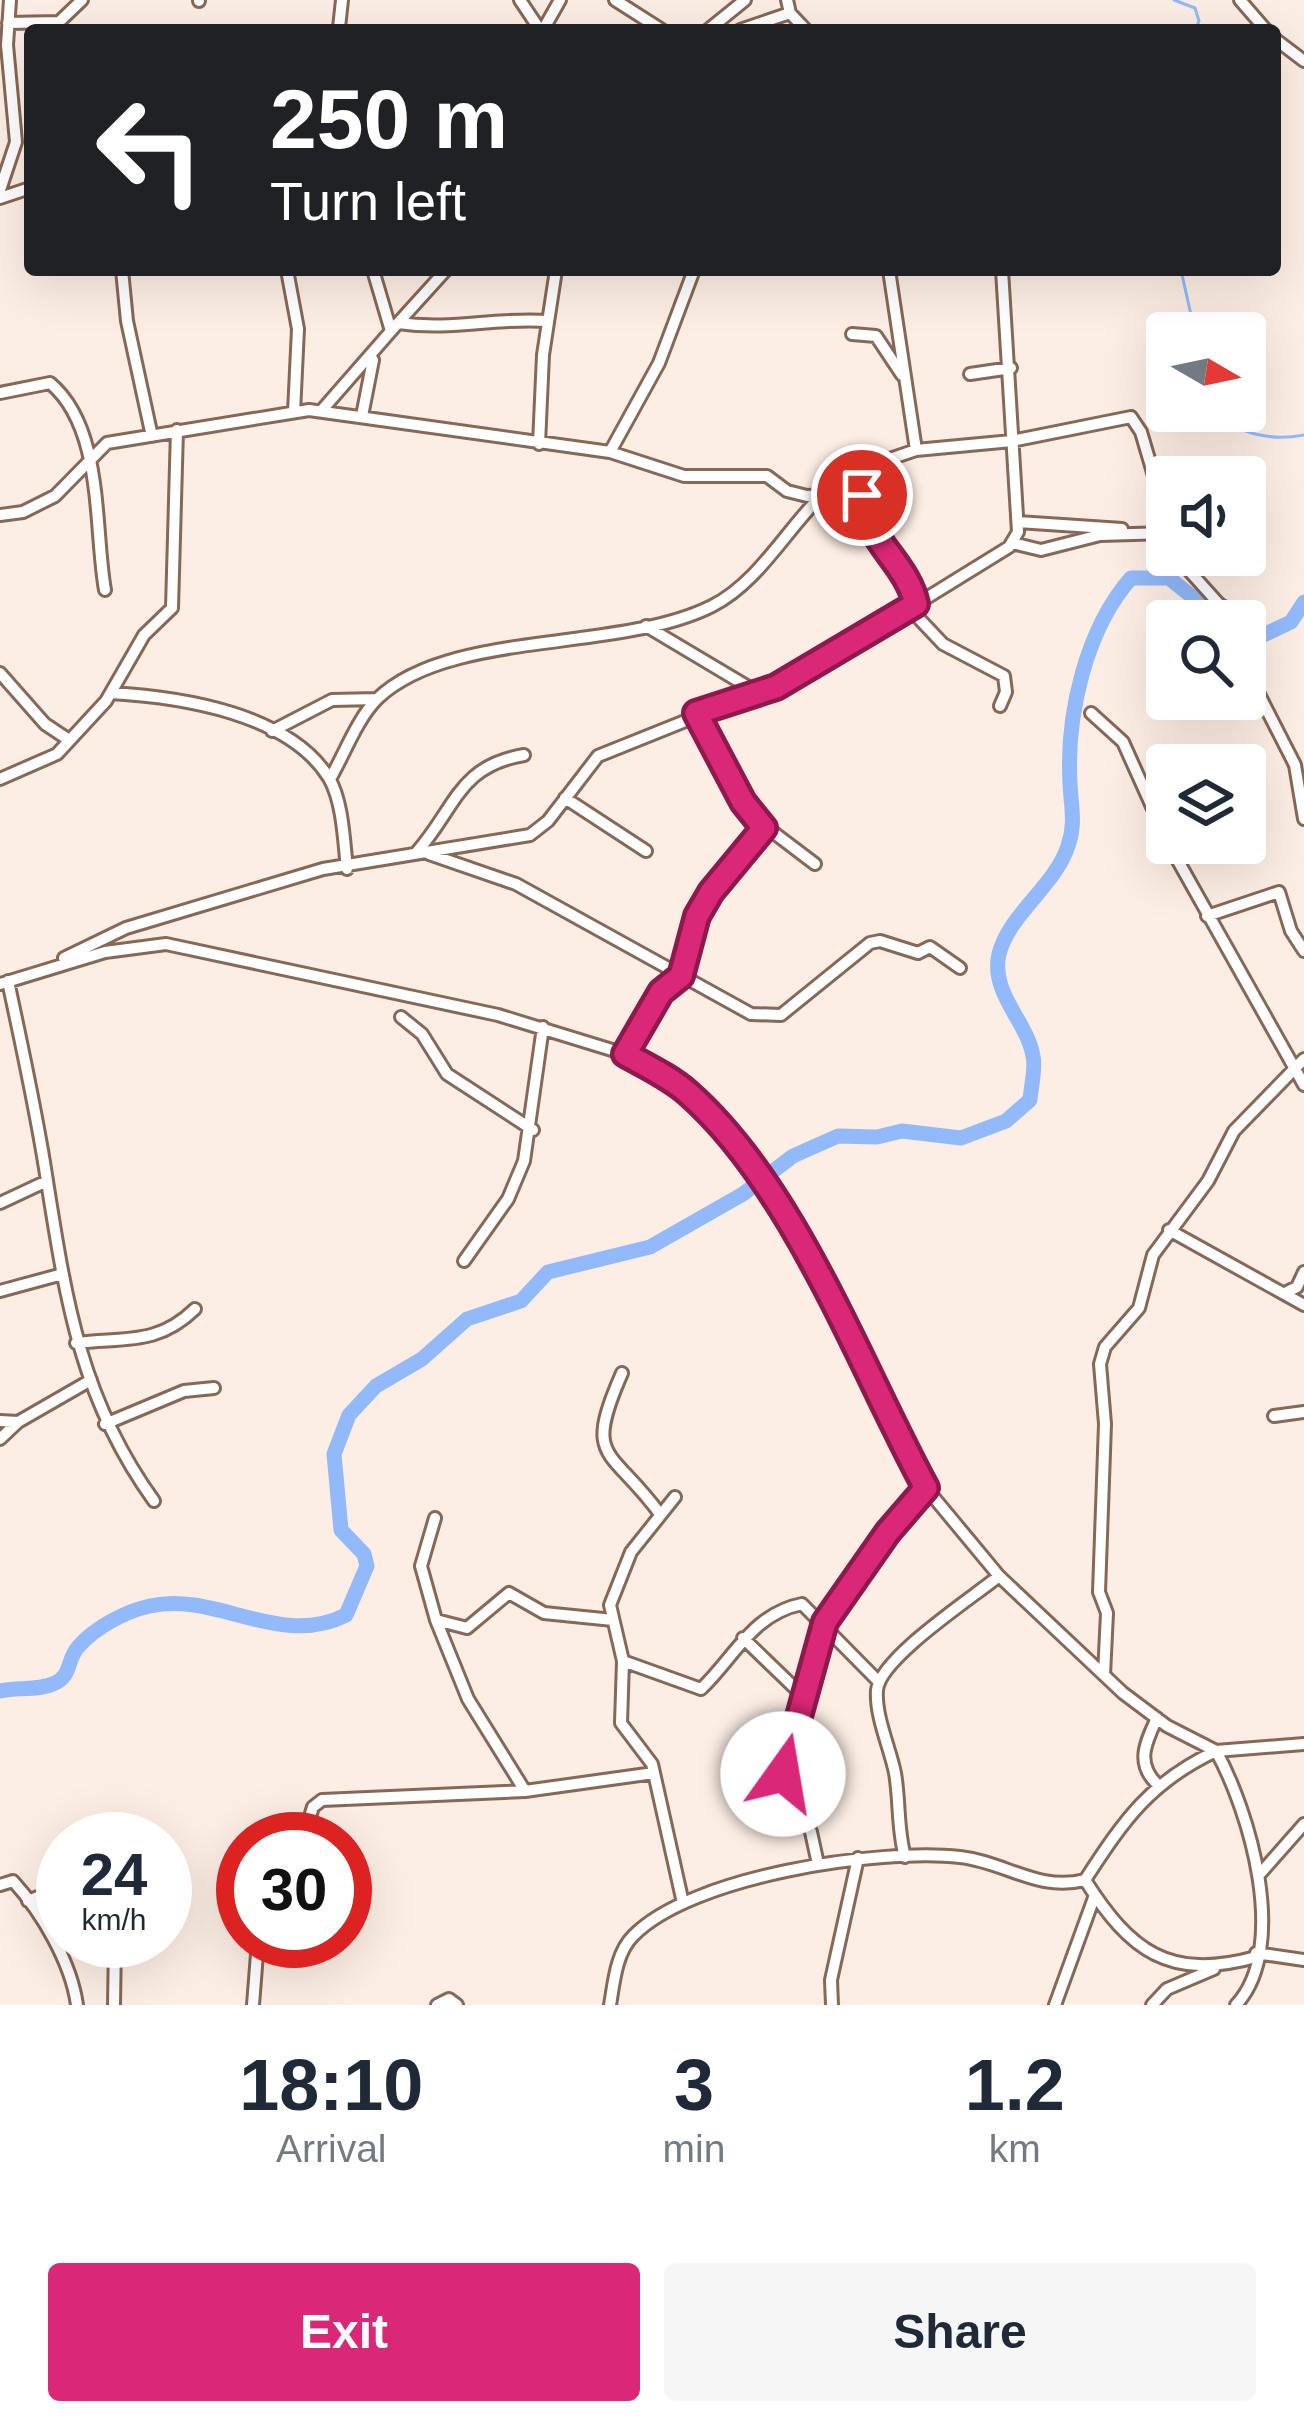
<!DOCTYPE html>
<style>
body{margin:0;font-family:Helvetica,sans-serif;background:#f6f6f7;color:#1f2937;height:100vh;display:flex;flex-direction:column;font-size:45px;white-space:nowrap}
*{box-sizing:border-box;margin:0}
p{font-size:39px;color:#747a83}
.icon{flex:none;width:66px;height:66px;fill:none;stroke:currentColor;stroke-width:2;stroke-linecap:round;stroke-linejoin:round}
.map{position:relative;height:2005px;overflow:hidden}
.panel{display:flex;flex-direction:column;background:#fff;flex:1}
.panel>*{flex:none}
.top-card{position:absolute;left:24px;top:24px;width:1257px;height:252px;border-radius:12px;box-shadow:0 12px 48px #0002;background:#202124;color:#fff;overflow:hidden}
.needle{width:78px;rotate:99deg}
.controls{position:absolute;left:1146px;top:312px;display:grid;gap:24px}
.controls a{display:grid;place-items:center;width:120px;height:120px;border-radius:12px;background:#fff;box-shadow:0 12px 48px #0002;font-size:60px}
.speed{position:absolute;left:36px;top:1812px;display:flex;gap:24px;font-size:60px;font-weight:700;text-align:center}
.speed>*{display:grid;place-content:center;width:156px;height:156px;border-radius:50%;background:#fff;box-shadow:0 12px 48px #0002;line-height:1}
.speed small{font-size:30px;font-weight:400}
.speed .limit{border:18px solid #d22;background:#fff;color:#111}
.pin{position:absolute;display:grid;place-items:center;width:102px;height:102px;color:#fff;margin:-51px;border:6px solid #fff;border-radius:50%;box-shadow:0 3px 12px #0007}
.me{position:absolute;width:132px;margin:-66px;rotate:13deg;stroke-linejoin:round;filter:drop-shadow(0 0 9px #0008)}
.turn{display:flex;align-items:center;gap:42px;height:252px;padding:0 48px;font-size:54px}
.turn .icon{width:156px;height:156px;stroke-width:2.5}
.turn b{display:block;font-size:84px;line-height:102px}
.eta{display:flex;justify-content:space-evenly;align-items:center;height:204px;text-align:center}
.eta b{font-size:72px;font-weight:600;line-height:84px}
.button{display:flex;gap:24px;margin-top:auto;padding:24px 48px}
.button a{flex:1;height:138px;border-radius:12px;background:#db2777;color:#fff;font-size:48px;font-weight:600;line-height:138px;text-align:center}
.button a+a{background:#f6f6f7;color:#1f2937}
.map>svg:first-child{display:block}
</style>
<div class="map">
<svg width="1304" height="2005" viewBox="0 0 1304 2005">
<rect width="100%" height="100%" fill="#fdeee5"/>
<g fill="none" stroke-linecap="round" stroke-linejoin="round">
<path stroke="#92bafa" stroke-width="3" d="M 1174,0 L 1195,8 L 1199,21 L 1195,30
M 1181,270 L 1191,315 L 1187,333
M 1215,411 C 1237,435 1273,441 1304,435"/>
<path stroke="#92bafa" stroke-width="15" d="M 1245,635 L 1257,638 L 1291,622 L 1304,602
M 0,1691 C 17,1687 39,1691 55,1683 C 72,1675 67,1659 78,1647 C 94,1628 126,1611 150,1606 C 217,1591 279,1649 346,1615 L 367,1566 L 364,1554 L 341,1530 L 334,1454 L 349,1415 L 376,1386 L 422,1359 L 467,1319 L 521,1301 L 548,1272 L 650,1247 L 743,1194 L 793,1156 L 838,1136 L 877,1137 L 902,1131 L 961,1138 L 1006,1121 L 1030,1100 C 1031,1086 1036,1068 1033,1056 C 1027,1021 990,993 999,954 C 1009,914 1055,886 1068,846 C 1076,823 1071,807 1070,783 C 1066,715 1086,629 1131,578 L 1169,578 L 1222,621"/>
<g stroke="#876755" stroke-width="16">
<path id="minor" d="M 199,0 L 199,1
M 520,0 L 540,30
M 615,0 L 662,30
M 787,0 L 790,13 L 806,30
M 1240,0 L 1266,30
M 8,23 L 59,22 L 82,0
M 339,28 L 342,0
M 543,30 L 560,0
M 708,30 L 745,0
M 740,30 L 790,13
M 1275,39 L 1304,61
M 0,190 L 16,142 L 7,45 L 10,0
M 0,198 L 30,188
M 122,270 L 127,321 L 151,432
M 287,270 L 298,329 L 294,412
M 373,270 L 391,331
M 889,270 L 916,450
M 398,323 L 446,270
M 852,334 L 876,336 L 902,375
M 970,374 L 1011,368
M 0,393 L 50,383 C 104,428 94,529 105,590
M 322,410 L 398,323 C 454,331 493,317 548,321
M 362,416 L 373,360
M 539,444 L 543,355 L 556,270
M 610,452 L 659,363 L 694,270
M 875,464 C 841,542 903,540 915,604
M 0,515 L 23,512 L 55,496 L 107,443 L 309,410 L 610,452 L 684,476 L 767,476 L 787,491 L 807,496 L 822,495 L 875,464 L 916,450 L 1012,441 L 1131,417 L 1141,432 L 1167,520
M 1018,522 L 1122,529
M 1012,543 L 1041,550 L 1100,535 L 1167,533
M 1175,555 L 1219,604 L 1240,618
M 909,608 L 943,644 L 1004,676 L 1006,692 L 1000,706
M 646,626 L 760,694
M 1245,667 L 1295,765 L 1304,819
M 0,673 L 45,724 L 69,740
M 111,693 C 180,697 289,713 329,778 C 343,802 344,842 347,869
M 696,713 L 753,817 L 815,864
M 1091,713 L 1123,742 L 1167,840
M 272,731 L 332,700 L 377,699
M 0,779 L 57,754 L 106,701 L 144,635 L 172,608 L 177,430
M 330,779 C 344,755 357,719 377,699 C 449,629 619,653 712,606 C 758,583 786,530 822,495
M 565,798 L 646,851
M 1168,843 L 1304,1085
M 416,853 C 456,808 458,766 524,755
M 429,854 L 516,884 L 751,1014 L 781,1015 L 870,943 L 880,941 L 918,953 L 930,947 L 960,968
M 1207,916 L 1279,892 L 1291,931 L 1304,951
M 64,958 L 126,928 L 323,869 L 530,835 L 548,821 L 598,756 L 805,673 L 1009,547 L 1018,532 L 1002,270
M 8,981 C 22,1047 37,1114 47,1181 C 66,1301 81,1400 154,1501
M 0,984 L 105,952 L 166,944 L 498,1015 L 625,1054 L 663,1076 L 700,1105 L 745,1159 L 844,1324 L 926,1488 L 999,1576 L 1123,1693 L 1167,1726 L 1216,1751 L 1304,1744
M 401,1017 L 422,1034 L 447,1074 L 533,1130
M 625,1054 L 661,992 L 681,977 L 697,916 L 711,892 L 764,828
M 0,1203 L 47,1181
M 1169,1230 L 1304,1305
M 464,1261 L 508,1199 L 524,1161 L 543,1027
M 0,1291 L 59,1275
M 1287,1292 L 1297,1287 L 1304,1272
M 76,1343 C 124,1337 157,1346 195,1309
M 622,1373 C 583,1462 610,1446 660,1514
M 1274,1416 L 1304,1412
M 0,1421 L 18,1422 L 91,1380
M 105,1424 L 184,1391 L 214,1388
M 0,1439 L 18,1422
M 675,1497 L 631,1552 L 610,1605 L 623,1661 L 621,1723 L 652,1764 L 683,1903
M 435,1518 L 421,1566 L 436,1620 L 468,1699 L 525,1791
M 436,1620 L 467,1628 L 509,1593 L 544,1613 L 613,1620
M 743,1638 L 802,1695
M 623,1661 L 701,1689 C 734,1658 752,1614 802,1604 L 878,1681
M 1104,1675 L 1107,1613 L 1099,1592 L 1105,1424 L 1100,1364 L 1105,1347 L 1139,1308 L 1153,1255 L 1208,1181 L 1234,1131 L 1304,1059
M 1157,1718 C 1146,1742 1135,1763 1157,1784
M 303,1839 L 313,1807 L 322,1800 L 525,1791 L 654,1773
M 905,1857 C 897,1828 900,1802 895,1773 C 890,1748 875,1716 877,1690 C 880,1658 972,1598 999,1576
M 818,1864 L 811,1832 L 783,1774 L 818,1637 L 888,1532 L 926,1488
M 1259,1875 L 1304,1824
M 1085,1880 C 1130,1951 1169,1981 1256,1957
M 0,1885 L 13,1881 C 42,1913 71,1962 77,2005
M 28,1901 L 63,1887
M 1256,1953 L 1304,1960
M 114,2005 L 115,1941
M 253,2005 L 258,1941
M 437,2005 L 449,1999 L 457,2005
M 610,2005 C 614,1982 616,1953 633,1936 C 691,1876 879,1848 960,1857 C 1006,1862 1037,1892 1085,1880 C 1124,1820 1150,1782 1216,1751 C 1249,1810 1290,1947 1236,2005
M 832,2005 L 831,1980 L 858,1858
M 1055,2005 L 1095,1895
M 1152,2005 L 1167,1989 L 1214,1969"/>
</g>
<use href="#minor" stroke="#fff" stroke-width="10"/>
</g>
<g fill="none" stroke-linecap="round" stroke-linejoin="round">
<g stroke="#8e194d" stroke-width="30">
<path id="route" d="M 783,1774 L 825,1622 L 888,1532 L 926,1488 C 859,1364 794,1186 688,1093 C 670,1077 646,1066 625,1054 L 661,992 L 681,976 L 697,916 L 711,892 L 764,828 L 743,802 L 696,713 L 776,687 L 916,604 C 907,562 864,539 862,495"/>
</g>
<use href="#route" stroke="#db2777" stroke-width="21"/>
</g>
</svg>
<div class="controls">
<a><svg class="needle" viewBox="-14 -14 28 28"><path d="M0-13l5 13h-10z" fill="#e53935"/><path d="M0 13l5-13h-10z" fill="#747a83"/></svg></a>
<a><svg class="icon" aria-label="sound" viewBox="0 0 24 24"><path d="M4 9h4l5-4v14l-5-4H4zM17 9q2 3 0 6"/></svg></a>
<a><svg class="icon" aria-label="search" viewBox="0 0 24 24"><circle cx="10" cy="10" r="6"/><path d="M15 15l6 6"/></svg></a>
<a><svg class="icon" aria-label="layers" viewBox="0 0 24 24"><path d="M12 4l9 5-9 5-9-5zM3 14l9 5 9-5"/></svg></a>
</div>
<div class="speed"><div>24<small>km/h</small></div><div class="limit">30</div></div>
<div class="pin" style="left:862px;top:495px;background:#d93025"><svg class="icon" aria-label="arrive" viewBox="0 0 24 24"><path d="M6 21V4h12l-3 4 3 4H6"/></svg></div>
<svg class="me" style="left:783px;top:1774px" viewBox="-20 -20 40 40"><circle r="19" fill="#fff"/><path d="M0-13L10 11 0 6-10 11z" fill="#db2777"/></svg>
<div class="top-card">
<div class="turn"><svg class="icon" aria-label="left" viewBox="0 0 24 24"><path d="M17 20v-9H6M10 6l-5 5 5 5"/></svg><div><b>250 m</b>Turn left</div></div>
</div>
</div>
<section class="panel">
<div class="eta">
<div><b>18:10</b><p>Arrival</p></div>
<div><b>3</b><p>min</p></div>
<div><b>1.2</b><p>km</p></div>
</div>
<div class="button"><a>Exit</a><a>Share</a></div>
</section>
